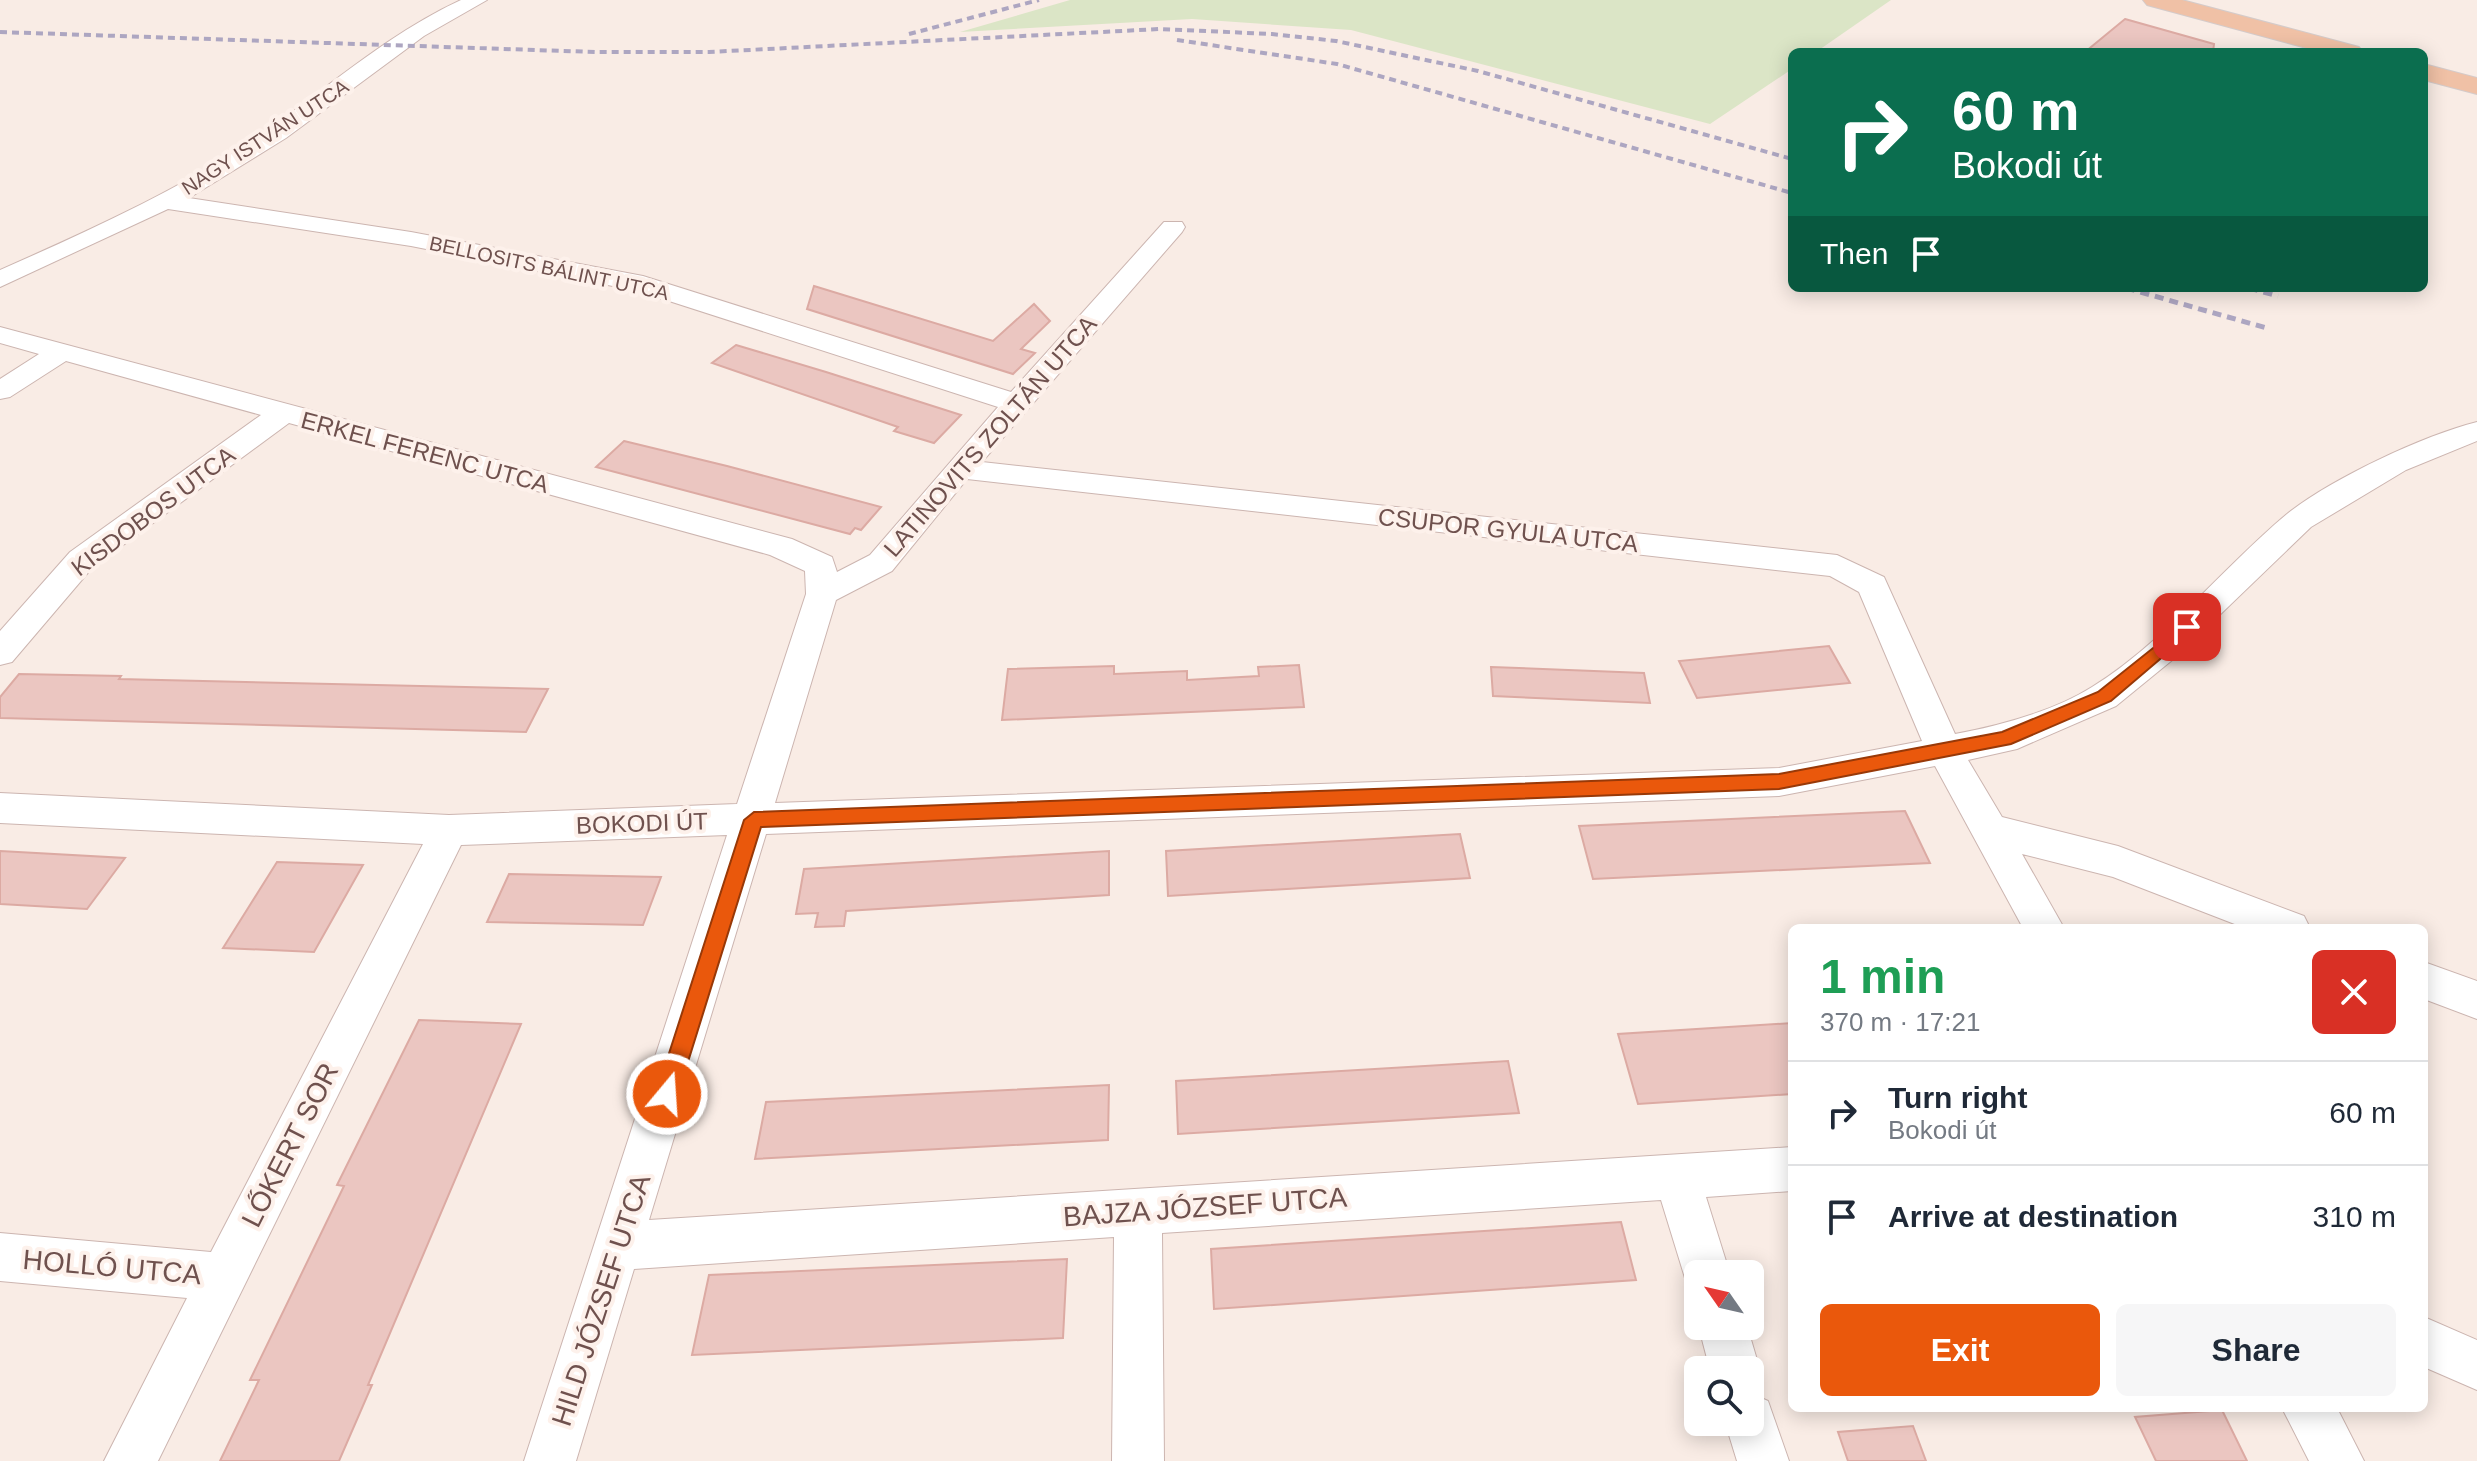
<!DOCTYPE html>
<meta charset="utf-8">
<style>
body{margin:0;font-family:Helvetica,sans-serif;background:#f6f6f7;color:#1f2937;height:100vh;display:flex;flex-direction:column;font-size:30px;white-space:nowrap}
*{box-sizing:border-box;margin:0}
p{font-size:26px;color:#747a83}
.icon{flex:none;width:44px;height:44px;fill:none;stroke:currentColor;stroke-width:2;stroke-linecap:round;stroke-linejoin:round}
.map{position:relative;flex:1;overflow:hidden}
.details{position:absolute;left:1788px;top:924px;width:640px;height:488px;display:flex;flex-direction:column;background:#fff;border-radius:12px;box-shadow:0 4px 20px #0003}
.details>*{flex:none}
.banner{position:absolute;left:1788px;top:48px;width:640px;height:244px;border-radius:12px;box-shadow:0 4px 20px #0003;background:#0b6e4f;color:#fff;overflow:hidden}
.needle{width:52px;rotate:304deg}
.tools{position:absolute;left:1684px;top:1260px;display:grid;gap:16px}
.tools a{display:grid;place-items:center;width:80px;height:80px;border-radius:12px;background:#fff;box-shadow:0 4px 20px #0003;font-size:40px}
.pin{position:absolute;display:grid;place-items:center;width:68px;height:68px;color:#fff;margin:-34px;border-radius:16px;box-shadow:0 4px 12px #0006}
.me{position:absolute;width:88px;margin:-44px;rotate:18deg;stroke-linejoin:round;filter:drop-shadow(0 0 6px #0008)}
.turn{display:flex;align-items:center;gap:28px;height:168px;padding:0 32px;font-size:36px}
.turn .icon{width:104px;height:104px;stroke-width:2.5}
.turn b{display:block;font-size:56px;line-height:68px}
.then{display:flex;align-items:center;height:76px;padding:0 32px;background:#0003;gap:16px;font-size:30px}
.round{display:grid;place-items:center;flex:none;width:84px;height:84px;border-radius:12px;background:#f6f6f7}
.overview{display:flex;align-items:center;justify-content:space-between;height:136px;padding:0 32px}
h1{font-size:48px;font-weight:700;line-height:60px;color:#1e9e55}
.primary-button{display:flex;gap:16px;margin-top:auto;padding:16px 32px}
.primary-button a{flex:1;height:92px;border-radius:12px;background:#ea580c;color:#fff;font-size:32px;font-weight:700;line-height:92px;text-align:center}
.primary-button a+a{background:#f6f6f7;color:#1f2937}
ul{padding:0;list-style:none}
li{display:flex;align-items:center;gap:24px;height:104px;padding:0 32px;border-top:2px solid #e0e1e3}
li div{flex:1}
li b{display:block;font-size:30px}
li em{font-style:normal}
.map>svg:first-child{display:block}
</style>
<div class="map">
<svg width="2477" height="1461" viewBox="0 0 2477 1461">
<rect width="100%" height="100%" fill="#f9ece5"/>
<path fill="#dbe5c6" d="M 1070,0 L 1891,0 L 1816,52 L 1792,52 L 1792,69 L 1710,124 L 1351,30 L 1192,19 L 960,32 Z"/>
<path fill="#ebc6c1" stroke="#dcaaa3" stroke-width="2" d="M 2125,19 L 2214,44 L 2213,52 L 2085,52 Z
M 814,286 L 993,341 L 1034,304 L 1050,321 L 1021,349 L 1035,353 L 1013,374 L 807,309 Z
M 736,345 L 826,372 L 961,415 L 934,443 L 894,431 L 898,427 L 712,363 Z
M 624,441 L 727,466 L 881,507 L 861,530 L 855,528 L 850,534 L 596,467 Z
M 1829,646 L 1850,683 L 1697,698 L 1679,661 Z
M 1299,665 L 1304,707 L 1002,720 L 1008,669 L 1114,666 L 1114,674 L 1187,671 L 1187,680 L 1259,676 L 1258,667 Z
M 1491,667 L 1644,673 L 1650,703 L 1493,696 Z
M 19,674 L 121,676 L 119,679 L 548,689 L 526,732 L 0,718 L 0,697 Z
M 1905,811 L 1930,863 L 1593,879 L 1579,826 Z
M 1460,834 L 1470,878 L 1168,896 L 1166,851 Z
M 0,851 L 125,858 L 87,909 L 0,904 Z
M 1109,851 L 1109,895 L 846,911 L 844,926 L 815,927 L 818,913 L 796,914 L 804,869 Z
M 277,862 L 363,865 L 314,952 L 223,948 Z
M 509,874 L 661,877 L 643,925 L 487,922 Z
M 419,1020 L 521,1024 L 368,1385 L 372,1385 L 339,1461 L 220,1461 L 259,1380 L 250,1380 L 344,1186 L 337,1185 Z
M 1792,1023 L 1792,1094 L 1638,1104 L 1618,1034 Z
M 1508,1061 L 1519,1113 L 1178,1134 L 1176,1081 Z
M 1109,1085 L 1108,1140 L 755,1159 L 766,1102 Z
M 1621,1222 L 1636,1280 L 1214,1309 L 1211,1249 Z
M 1067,1259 L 1063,1338 L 692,1355 L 709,1275 Z
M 2222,1410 L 2247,1461 L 2156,1461 L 2135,1417 Z
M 1913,1426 L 1926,1461 L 1848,1461 L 1838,1432 Z"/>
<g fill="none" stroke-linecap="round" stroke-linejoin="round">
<g stroke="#ccb5b0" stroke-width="2">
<path id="minor" d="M 461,0 L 487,0 L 424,36 L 286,138 L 189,198 L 411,232 L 643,276 L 1011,392 L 1164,222 L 1182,222 L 1185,227 L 1182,232 L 982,462 L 1837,555 L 1884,577 L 1955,734 C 1998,726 2054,711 2092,687 C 2164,643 2222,568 2287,514 C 2331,479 2422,436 2477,422 L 2477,441 L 2406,470 L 2311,527 L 2176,657 L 2116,706 L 2017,749 L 1968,760 L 2002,817 L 2118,846 L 2304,916 L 2310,928 L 2245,928 L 2113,877 L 2022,854 L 2064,928 L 2023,928 L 1935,766 L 1779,796 L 766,834 L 649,1220 L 1792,1147 L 1792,1191 L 1706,1197 L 1730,1274 L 1698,1274 L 1698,1295 L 1689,1291 L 1661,1200 L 1162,1233 L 1164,1461 L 1112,1461 L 1114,1237 L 634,1269 L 576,1461 L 524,1461 L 727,835 L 461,845 L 158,1461 L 104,1461 L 187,1298 L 0,1281 L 0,1233 L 211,1252 L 423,844 L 0,823 L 0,793 L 449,815 L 737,804 L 806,594 L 805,571 L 770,555 L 289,423 L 92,568 L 12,662 L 0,665 L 0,631 L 70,552 L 261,415 L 66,361 L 10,397 L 0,399 L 0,379 L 39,354 L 0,343 L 0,327 L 792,539 L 832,557 L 837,572 L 870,555 L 998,407 L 638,291 L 411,246 L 168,209 L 0,287 L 0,270 C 84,233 168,195 244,146 C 317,98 381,37 461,0 ZM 967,479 L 1830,576 L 1859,592 L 1922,741 L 1779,768 L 775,803 L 836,600 L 892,571 Z
M 2424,962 L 2477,981 L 2477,1019 L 2424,999 Z
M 2424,1317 L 2477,1340 L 2477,1390 L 2424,1367 Z
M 1698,1324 L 1747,1326 L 1760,1370 L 1753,1388 L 1750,1389 L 1750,1370 L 1710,1370 Z
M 1750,1393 L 1768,1401 L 1789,1461 L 1737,1461 L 1725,1422 L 1750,1422 Z
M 2282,1408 L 2337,1408 L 2364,1461 L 2309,1461 Z"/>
</g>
<g stroke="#d4cbca" stroke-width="2">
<path id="major" d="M 2143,0 L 2182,0 L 2359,47 L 2363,52 L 2321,52 L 2147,5 Z
M 2424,64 L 2477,78 L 2477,94 L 2424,80 Z"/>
</g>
<use href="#minor" fill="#fff" fill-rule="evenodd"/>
<use href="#major" fill="#f0c1a6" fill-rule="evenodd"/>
<path stroke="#ada6c1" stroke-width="4" stroke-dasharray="7 5" stroke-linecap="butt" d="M 0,32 L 595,52 L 709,52 L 1160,29 L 1272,34 L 1336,41 L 1478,71 L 1792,159
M 909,34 L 1039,0
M 1177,40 L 1337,64 L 1792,193"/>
<path stroke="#ada6c1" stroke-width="5" stroke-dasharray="9 6" stroke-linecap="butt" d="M 2126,288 L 2270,329
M 2249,288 L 2278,296"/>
</g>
<path fill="#ea580c" stroke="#983908" stroke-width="2" d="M 2187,621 L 2193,623 L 2193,631 L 2111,701 L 2011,744 L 1779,789 L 761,827 L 678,1094 L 675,1101 L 667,1104 L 659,1101 L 656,1094 L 744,820 L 754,812 L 1779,774 L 2002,732 L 2098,692 Z"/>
<g text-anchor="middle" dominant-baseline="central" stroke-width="8" stroke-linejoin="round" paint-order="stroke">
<g font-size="20" fill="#6f514e" stroke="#fdf1eb">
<text transform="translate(265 137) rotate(-33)">NAGY ISTVÁN UTCA</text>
<text transform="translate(549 268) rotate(12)">BELLOSITS BÁLINT UTCA</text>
</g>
<g font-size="24" fill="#6f514e" stroke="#fdf1eb">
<text transform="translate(990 436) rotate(-49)">LATINOVITS ZOLTÁN UTCA</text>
<text transform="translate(425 452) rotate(15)">ERKEL FERENC UTCA</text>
<text transform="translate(153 511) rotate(-37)">KISDOBOS UTCA</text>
<text transform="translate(1508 530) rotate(6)">CSUPOR GYULA UTCA</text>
<text transform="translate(642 823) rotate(-2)">BOKODI ÚT</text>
</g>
<g font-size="28" fill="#6f514e" stroke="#fdf1eb">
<text transform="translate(290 1145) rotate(-63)">LŐKERT SOR</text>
<text transform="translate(1205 1207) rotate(-4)">BAJZA JÓZSEF UTCA</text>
<text transform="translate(112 1267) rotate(5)">HOLLÓ UTCA</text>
<text transform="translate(601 1300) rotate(-72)">HILD JÓZSEF UTCA</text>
</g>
</g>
</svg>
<div class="tools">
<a><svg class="needle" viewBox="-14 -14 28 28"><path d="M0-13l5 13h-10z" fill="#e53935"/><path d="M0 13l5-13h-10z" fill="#747a83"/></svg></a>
<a><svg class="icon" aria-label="search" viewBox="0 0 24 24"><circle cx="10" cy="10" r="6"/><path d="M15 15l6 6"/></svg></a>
</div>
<div class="pin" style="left:2187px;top:627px;background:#d93025"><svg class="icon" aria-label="arrive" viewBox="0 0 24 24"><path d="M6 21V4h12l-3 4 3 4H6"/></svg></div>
<svg class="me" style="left:667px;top:1094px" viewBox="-20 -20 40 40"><circle r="17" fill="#ea580c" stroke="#fff" stroke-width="3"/><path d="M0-11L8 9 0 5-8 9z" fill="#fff"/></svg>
<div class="banner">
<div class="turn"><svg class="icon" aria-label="right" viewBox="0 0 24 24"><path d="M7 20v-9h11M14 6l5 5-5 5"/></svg><div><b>60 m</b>Bokodi út</div></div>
<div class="then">Then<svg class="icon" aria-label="arrive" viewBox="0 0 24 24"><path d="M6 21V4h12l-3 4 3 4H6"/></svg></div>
</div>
<section class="details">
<div class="overview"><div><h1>1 min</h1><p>370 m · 17:21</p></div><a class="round" style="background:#d93025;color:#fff"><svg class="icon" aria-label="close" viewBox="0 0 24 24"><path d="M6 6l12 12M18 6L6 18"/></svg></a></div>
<ul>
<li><svg class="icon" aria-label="right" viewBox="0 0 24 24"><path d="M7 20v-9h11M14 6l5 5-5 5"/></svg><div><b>Turn right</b><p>Bokodi út</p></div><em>60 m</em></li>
<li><svg class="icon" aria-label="arrive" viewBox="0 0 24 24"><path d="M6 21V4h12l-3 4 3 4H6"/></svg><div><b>Arrive at destination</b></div><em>310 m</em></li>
</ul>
<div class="primary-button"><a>Exit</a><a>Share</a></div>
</section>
</div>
